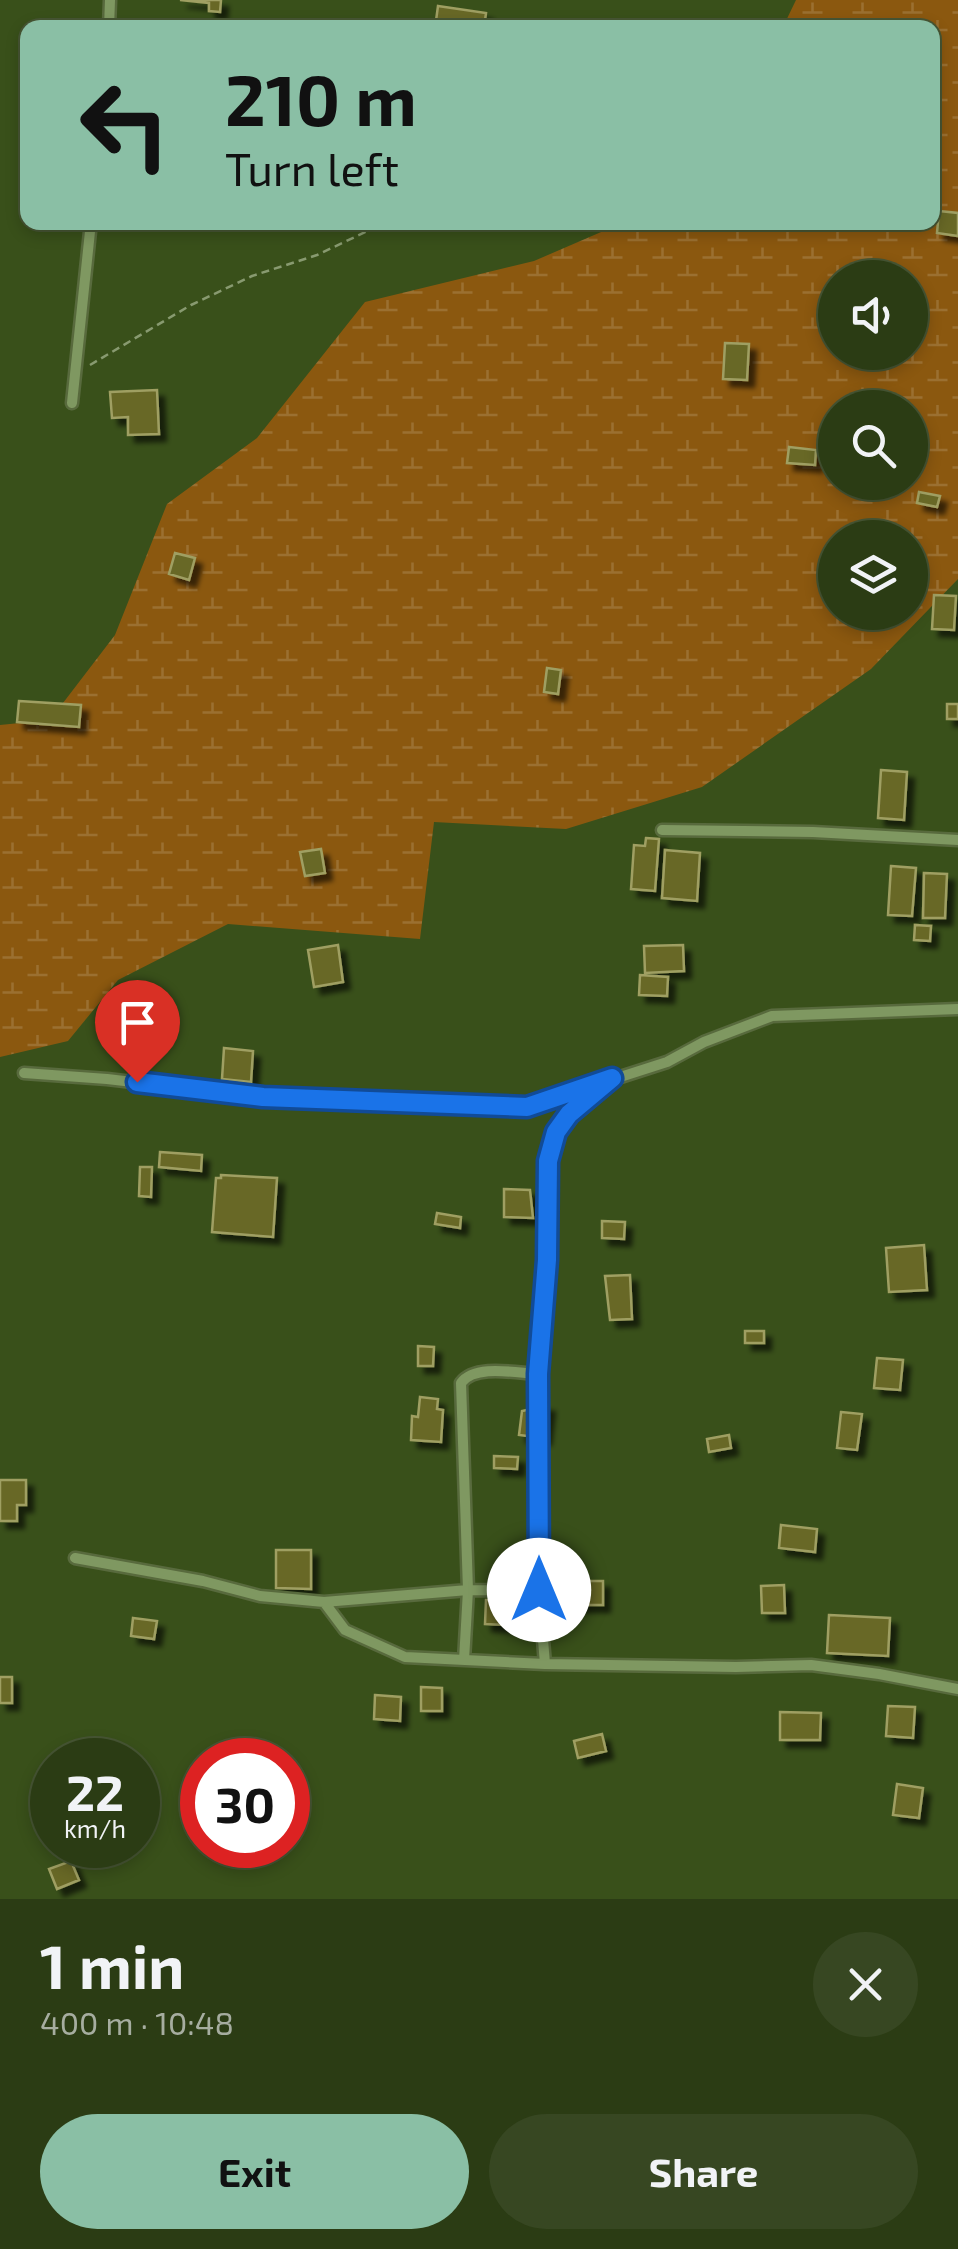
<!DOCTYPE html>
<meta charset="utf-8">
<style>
body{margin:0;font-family:"Exo 2",sans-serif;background:#374722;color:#f1f3f6;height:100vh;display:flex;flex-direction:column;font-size:38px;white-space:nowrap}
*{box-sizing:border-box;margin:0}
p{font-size:32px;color:#a6ada0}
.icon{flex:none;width:55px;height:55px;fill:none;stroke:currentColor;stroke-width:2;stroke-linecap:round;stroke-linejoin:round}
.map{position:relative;height:1899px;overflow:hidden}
.sheet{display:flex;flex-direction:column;background:#2b3c14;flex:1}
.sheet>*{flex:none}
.guide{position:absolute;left:20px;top:20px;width:920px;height:210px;border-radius:20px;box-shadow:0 5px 15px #0003,0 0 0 2px #475634;background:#8abfa5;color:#111;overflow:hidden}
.buttons{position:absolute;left:818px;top:260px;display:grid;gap:20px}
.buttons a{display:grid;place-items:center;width:110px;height:110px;border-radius:50%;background:#2b3c14;box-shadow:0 5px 15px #0003,0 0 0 2px #475634;font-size:50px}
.speed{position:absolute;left:30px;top:1738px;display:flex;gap:20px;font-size:50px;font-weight:700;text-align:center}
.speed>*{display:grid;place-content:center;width:130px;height:130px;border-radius:50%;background:#2b3c14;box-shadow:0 5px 15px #0003,0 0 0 2px #475634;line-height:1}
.speed small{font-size:25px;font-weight:400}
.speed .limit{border:15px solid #d22;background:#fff;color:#111}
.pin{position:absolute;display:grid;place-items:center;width:85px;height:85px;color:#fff;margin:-102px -42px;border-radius:50% 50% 50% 0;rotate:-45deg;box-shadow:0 0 10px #0007}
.pin .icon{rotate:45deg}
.me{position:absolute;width:110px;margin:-55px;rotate:0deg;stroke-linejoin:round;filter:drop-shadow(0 0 8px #0008)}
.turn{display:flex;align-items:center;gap:35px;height:210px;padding:0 40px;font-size:45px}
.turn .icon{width:130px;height:130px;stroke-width:2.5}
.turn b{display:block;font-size:70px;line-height:85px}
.round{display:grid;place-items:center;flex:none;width:105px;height:105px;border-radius:52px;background:#374722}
.headline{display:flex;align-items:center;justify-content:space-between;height:170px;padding:0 40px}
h1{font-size:60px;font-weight:700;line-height:75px}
.cta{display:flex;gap:20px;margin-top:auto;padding:20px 40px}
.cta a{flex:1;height:115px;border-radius:60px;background:#8abfa5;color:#111;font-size:40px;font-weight:700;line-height:115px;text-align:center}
.cta a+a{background:#374722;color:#f1f3f6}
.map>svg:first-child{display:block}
</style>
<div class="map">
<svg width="958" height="1899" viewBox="0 0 958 1899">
<defs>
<pattern id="wetland-marsh" width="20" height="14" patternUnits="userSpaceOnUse" patternTransform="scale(2.5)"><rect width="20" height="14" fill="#8b580f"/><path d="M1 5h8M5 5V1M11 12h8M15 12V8" fill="none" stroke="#9b7031"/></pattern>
<filter id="shadow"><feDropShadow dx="7" dy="7" stdDeviation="2.5" flood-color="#0009"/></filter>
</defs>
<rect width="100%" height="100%" fill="#39501a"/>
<path fill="url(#wetland-marsh)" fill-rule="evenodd" d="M 796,0 L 958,0 L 958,579 L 871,669 L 702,787 L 566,829 L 434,822 L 420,939 L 228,924 L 118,980 L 68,1041 L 0,1057 L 0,725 L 50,720 L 115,635 L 167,504 L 257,438 L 365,302 L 534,261 L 622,223 L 932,222 L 932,28 L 783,27 ZM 835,278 L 910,278 L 910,352 L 835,352 ZM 835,408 L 910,408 L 910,482 L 835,482 ZM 835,538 L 910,538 L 910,612 L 835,612 Z"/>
<path fill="#686728" stroke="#9f9f62" stroke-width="2.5" filter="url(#shadow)" d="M 180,0 L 221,0 L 220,12 L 209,11 L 209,3 Z
M 438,6 L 486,13 L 484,28 L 435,28 Z
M 939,211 L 958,213 L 958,236 L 937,233 Z
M 725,343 L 749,344 L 747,380 L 723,379 Z
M 157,390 L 159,434 L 128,435 L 128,417 L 112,418 L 110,392 Z
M 789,447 L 816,450 L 815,465 L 787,463 Z
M 919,492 L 940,496 L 937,507 L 917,503 Z
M 175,553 L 195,558 L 189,580 L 169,574 Z
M 934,595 L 956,596 L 954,630 L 932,629 Z
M 547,668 L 561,670 L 558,694 L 544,692 Z
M 19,701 L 81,705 L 79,727 L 17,722 Z
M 947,704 L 958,704 L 958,719 L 947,719 Z
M 881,770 L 907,772 L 904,820 L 878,818 Z
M 646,838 L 659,839 L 655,891 L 631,889 L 634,845 L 645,846 Z
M 321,849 L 325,873 L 305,876 L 300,852 Z
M 665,850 L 700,853 L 697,901 L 662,898 Z
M 891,866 L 916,868 L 912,916 L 888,915 Z
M 924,873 L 947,874 L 945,918 L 923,918 Z
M 915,925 L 931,926 L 930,941 L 914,940 Z
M 338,945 L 343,982 L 314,987 L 308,950 Z
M 683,945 L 684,971 L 645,973 L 644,946 Z
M 640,975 L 668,977 L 667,996 L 639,995 Z
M 224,1048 L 253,1051 L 251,1082 L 222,1079 Z
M 160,1152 L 202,1155 L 201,1171 L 159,1167 Z
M 140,1167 L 152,1167 L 151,1197 L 139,1196 Z
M 221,1175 L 277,1178 L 273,1237 L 212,1232 L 216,1178 L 221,1178 Z
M 504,1189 L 530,1190 L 533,1218 L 504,1217 Z
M 437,1213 L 461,1217 L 460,1228 L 435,1224 Z
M 602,1221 L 625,1222 L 624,1239 L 602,1238 Z
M 924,1245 L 927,1290 L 889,1292 L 886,1248 Z
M 630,1275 L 632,1319 L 610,1320 L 605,1276 Z
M 745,1331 L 764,1331 L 764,1343 L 745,1343 Z
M 418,1346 L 434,1347 L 433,1366 L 418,1366 Z
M 877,1358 L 903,1360 L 900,1390 L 874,1388 Z
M 420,1397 L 438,1399 L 437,1409 L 443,1410 L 441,1442 L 411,1440 L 412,1416 L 418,1417 Z
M 528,1403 L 548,1405 L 544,1438 L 519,1435 L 522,1411 L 527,1410 Z
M 841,1412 L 862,1414 L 857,1450 L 837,1448 Z
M 729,1435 L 731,1448 L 709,1452 L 707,1439 Z
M 494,1456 L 518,1457 L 517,1469 L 494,1468 Z
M 0,1480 L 26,1480 L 26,1505 L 17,1505 L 17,1521 L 0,1521 Z
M 781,1525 L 817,1529 L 815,1552 L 779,1548 Z
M 276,1550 L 311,1550 L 311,1589 L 276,1588 Z
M 567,1581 L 603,1581 L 603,1605 L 567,1605 Z
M 784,1585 L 785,1613 L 762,1613 L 761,1586 Z
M 486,1600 L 544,1604 L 545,1627 L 485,1624 Z
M 829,1615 L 890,1618 L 888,1656 L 827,1653 Z
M 133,1618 L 157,1621 L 154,1639 L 131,1636 Z
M 0,1677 L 12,1677 L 12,1703 L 0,1703 Z
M 421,1687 L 442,1688 L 442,1711 L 421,1711 Z
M 375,1695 L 401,1697 L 400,1721 L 374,1719 Z
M 888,1706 L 915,1707 L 913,1738 L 886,1736 Z
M 780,1712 L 821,1713 L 820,1740 L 780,1740 Z
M 602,1734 L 606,1751 L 578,1758 L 574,1741 Z
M 897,1784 L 923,1788 L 919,1818 L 893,1815 Z
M 71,1861 L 79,1880 L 57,1889 L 49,1869 Z"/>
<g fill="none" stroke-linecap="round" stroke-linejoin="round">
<g stroke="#586a3d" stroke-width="15">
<path id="street" d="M 109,28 L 110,0
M 72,403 L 91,222
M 662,830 L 813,832 L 958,840
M 24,1073 L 107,1079 L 263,1097 L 527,1107 L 667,1062 L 704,1042 L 772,1016 L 958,1009
M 75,1558 L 203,1581 L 260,1596 L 324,1602 L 345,1630 L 405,1657 L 545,1664 L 736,1667 L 811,1665 L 879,1674 L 958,1689
M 324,1602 L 468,1590 L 539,1591
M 464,1660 L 468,1590 L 461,1383 C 475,1364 516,1373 538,1374
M 545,1664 L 539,1591 L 538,1374 L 547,1260 L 548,1161 L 556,1132 L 569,1113 L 606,1083"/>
</g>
<path stroke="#889a70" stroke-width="2.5" stroke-dasharray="8 5" stroke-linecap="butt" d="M 90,365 L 191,305 L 252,276 L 317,255 L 376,227 L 406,222"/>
<use href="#street" stroke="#7f9861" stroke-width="10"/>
</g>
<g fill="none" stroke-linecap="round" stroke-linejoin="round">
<g stroke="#114b97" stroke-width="25">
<path id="route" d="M 137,1082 L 263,1097 L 527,1107 L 612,1078 L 569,1114 L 556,1132 L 548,1161 L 547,1260 L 538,1374 L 539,1590"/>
</g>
<use href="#route" stroke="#1a73e8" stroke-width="18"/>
</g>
</svg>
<div class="buttons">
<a><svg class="icon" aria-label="sound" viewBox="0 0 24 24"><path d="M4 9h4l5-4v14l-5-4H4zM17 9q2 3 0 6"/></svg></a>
<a><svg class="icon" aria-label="search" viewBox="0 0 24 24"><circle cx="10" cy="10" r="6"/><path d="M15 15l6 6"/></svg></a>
<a><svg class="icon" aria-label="layers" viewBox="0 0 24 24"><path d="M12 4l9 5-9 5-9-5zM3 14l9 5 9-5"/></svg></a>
</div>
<div class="speed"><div>22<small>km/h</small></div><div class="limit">30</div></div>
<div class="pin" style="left:137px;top:1082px;background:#d93025"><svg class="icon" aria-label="arrive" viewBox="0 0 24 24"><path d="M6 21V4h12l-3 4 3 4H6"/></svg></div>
<svg class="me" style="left:539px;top:1590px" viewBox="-20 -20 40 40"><circle r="19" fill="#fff"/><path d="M0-13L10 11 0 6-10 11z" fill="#1a73e8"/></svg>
<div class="guide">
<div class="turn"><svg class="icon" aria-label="left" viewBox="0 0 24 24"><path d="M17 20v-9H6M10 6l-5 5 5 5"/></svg><div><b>210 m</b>Turn left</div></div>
</div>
</div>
<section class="sheet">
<div class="headline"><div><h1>1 min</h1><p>400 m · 10:48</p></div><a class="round"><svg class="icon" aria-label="close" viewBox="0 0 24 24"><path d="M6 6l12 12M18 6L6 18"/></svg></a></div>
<div class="cta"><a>Exit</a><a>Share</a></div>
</section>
